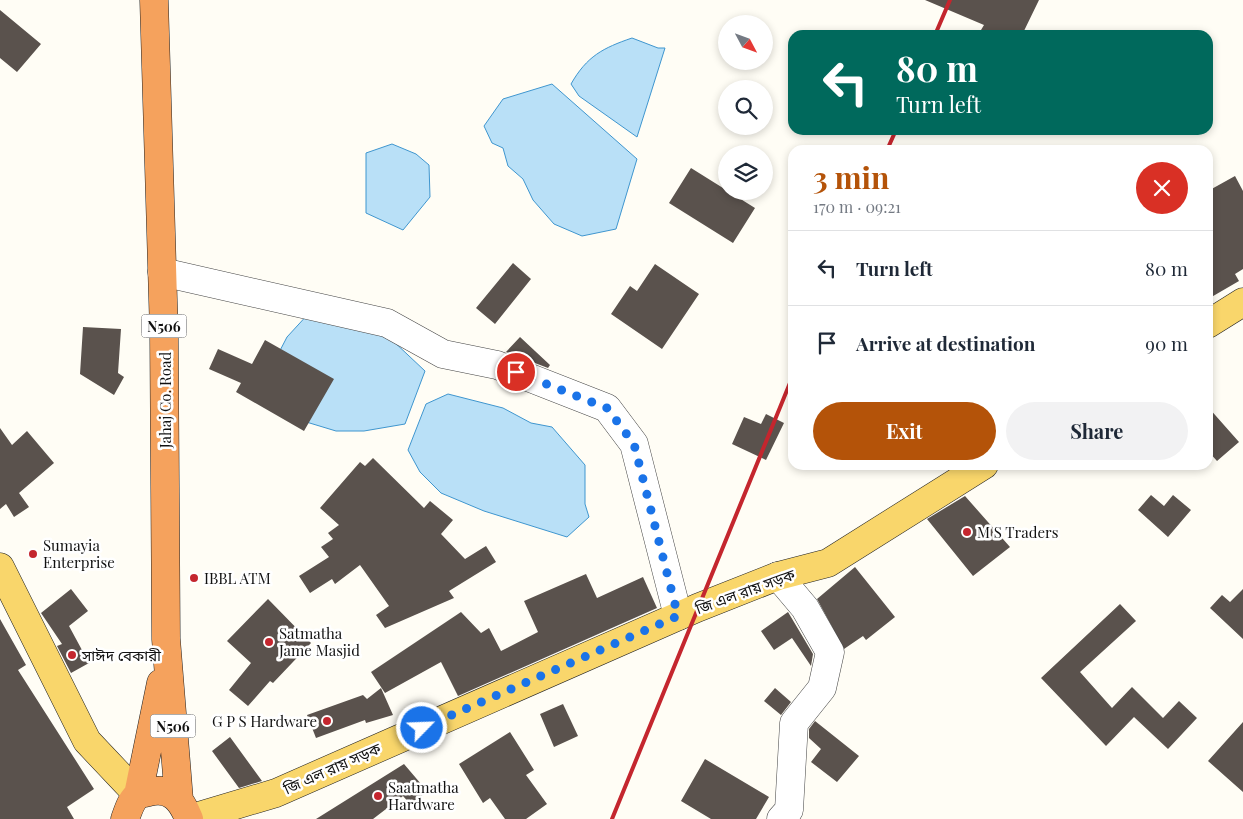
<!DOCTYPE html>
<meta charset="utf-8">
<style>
body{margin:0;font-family:"Playfair Display","Noto Sans Bengali",serif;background:#f2f2f3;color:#1f2937;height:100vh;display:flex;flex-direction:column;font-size:19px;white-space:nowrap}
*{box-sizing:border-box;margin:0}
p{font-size:16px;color:#747a83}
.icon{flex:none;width:28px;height:28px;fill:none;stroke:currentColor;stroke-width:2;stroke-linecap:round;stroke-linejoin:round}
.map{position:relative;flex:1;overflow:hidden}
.details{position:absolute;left:788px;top:145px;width:425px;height:325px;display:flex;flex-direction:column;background:#fff;border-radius:15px;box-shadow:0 2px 8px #0003}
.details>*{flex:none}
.top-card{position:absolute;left:788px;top:30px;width:425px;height:105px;border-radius:15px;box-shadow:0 2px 8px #0003;background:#00695c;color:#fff;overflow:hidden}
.needle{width:32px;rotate:131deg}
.controls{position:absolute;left:718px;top:15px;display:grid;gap:10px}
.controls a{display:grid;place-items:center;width:55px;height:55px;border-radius:50%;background:#fff;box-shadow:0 2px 8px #0003;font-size:25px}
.pin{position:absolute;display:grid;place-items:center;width:42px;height:42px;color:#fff;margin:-21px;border:2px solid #fff;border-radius:50%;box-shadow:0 1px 5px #0007}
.me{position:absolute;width:55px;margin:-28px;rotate:66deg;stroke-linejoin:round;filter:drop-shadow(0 0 4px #0008)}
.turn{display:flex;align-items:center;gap:18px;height:105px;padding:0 25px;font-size:22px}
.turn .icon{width:65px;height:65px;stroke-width:2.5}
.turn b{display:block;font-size:35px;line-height:42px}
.round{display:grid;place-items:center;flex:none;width:52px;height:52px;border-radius:26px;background:#f2f2f3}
.summary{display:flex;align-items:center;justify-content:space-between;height:85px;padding:0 25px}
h1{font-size:30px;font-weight:700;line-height:38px;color:#b45309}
.action{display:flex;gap:10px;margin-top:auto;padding:10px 25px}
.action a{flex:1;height:58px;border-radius:30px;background:#b45309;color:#fff;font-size:20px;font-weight:700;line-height:58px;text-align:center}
.action a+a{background:#f2f2f3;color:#1f2937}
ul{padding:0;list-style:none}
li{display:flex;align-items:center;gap:15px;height:75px;padding:0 25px;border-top:1px solid #e0e1e3}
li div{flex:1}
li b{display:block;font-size:19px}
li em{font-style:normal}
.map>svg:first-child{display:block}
</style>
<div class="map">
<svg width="1243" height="819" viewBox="0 0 1243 819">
<rect width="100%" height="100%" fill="#fffdf5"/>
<path fill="#b9e0f7" stroke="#3f96cf" d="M 632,38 L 658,48 L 665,48 L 637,137 L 579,96 L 571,84 C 587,56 603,48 632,38 Z
M 552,84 L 637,159 L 616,229 L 582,236 L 554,224 L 533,200 L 523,179 L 508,166 L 503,148 L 492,143 L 484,126 L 503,99 Z
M 392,144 L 416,154 L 429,165 L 430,197 L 403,230 L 366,213 L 366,153 Z
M 310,312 L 391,339 L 425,371 L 405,424 L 364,431 L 336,431 L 303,421 L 273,364 L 287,337 Z
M 448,394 L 503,408 L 531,423 L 552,427 L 585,465 L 585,504 L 589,517 L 567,537 L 484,511 L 441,493 L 420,472 L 408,450 L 426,404 Z"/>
<path fill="#5a524d" d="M 925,0 L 1039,0 L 1022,35 L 978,35 L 984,25 Z
M 0,10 L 41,44 L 17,72 L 0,58 Z
M 691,168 L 755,208 L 733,243 L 669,203 Z
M 1235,176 L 1243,191 L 1243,269 L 1235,274 L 1239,281 L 1208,299 L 1208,191 Z
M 513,263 L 531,279 L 495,324 L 476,308 Z
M 655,264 L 699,294 L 662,349 L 611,314 L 630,286 L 637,291 Z
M 83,327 L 121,329 L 118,373 L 124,377 L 114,395 L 80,374 Z
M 520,337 L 550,365 L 548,368 L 506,352 Z
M 265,340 L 334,379 L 304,431 L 236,392 L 241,383 L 209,369 L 218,349 L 252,364 Z
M 1208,407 L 1239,442 L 1217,461 L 1208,451 Z
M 766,414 L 784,423 L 766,460 L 732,444 L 744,417 L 761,424 Z
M 0,428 L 12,445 L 27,431 L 54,463 L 19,493 L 29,507 L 14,517 L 6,504 L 0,509 Z
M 373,458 L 424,508 L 430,501 L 453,520 L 441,534 L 465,559 L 486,546 L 496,562 L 449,591 L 454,598 L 385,628 L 376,615 L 389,606 L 360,565 L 335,584 L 332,579 L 310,593 L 299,576 L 329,557 L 321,547 L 333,539 L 328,533 L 339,525 L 320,508 L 360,462 L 365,466 Z
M 1151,495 L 1164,506 L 1173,495 L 1191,510 L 1168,537 L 1138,510 Z
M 965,496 L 1010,547 L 973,576 L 927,519 Z
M 855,567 L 895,617 L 866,640 L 863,636 L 844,649 L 817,599 Z
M 586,574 L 597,598 L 643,577 L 657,608 L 458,696 L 441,662 L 385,693 L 371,672 L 461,612 L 481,633 L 489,628 L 501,651 L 538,632 L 524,601 Z
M 71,589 L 88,611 L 69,626 L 89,663 L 71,673 L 57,646 L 62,644 L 41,613 Z
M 1243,589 L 1243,639 L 1210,608 L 1222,595 L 1230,602 Z
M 268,599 L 311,643 L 273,683 L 270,681 L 248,706 L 229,690 L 251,663 L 227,641 Z
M 1120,604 L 1136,621 L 1080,672 L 1112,708 L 1132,687 L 1163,718 L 1179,701 L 1197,718 L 1168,749 L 1134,717 L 1106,746 L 1041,678 Z
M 788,612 L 813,654 L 811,666 L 792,638 L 774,650 L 761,631 Z
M 0,619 L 26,665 L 18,670 L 94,789 L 67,807 L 74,819 L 0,819 Z
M 381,688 L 393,715 L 366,723 L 365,720 L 316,738 L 307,715 L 363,695 L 367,699 Z
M 775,688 L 791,702 L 781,715 L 764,701 Z
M 563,704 L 578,736 L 554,747 L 540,714 Z
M 815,721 L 859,756 L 837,782 L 811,762 L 821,749 L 809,738 L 809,729 Z
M 1243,722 L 1243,792 L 1208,761 Z
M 510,732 L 534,770 L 526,775 L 547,804 L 526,819 L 505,819 L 490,798 L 483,803 L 459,764 Z
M 230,737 L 262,781 L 239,788 L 212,751 Z
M 705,759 L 769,797 L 756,819 L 711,819 L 681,801 Z
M 404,764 L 427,791 L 411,805 L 403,796 L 373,819 L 316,819 Z"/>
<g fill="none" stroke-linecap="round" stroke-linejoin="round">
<g stroke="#444" stroke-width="29">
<path id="minor" d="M 162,272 L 387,323 L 443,354 L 497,365 L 607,408 L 634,444 L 678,616
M 778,576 L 805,608 L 830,652 L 822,688 L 794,723 L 789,810 L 781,819"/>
</g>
<g stroke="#222" stroke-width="29">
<path id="major" d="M 1208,324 L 1243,302
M 0,567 L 87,741 L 138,795
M 189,819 L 276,793 L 697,608 L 778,576 L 828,563 L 984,465"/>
</g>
<g stroke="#222" stroke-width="29">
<path id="highway" d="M 154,0 L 164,333 L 166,639 L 179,800
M 138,795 L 161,683
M 125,819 C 128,811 131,800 138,795 C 141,793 146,793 149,792 C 171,786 182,801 189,819"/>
</g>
<use href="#minor" stroke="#fff" stroke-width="28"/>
<use href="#major" stroke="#f9d66b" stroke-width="28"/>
<use href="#highway" stroke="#f5a25d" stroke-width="28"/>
<path stroke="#c4262e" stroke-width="4" d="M 935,35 L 950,0
M 887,150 L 896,130
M 612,819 L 792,378"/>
</g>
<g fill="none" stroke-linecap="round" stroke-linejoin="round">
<path stroke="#1a73e8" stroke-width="9" stroke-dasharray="0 16.2" d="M 422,728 L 678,616 L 634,444 L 607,408 L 516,372"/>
</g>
<g fill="#c4262e" stroke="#fff" stroke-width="2">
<circle cx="967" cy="532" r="5"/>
<circle cx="33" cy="554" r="5"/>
<circle cx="194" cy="578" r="5"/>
<circle cx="269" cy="642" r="5"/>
<circle cx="72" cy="655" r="5"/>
<circle cx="327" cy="721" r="5"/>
<circle cx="378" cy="796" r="5"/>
</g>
<g text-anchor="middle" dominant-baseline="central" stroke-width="5" stroke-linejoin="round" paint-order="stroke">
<g fill="#fff" stroke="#585858" stroke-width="1">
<rect x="141.5" y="314.5" width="45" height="23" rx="4"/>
<rect x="150.5" y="714.5" width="45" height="23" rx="4"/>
</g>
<g font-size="14" font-weight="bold" fill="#111">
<text x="164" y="326">N506</text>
<text x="173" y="726">N506</text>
</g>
<g font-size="15" fill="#111" stroke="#fff">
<text transform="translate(165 400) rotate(-90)">Jahaj Co. Road</text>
<text transform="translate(745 591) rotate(-20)">জি এল রায় সড়ক</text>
<text transform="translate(332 768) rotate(-24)">জি এল রায় সড়ক</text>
</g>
<g font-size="15" fill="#111" stroke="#fff" text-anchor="start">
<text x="977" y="532">M S Traders</text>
<text x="43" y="545">Sumayia<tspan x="43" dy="17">Enterprise</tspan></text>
<text x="204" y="578">IBBL ATM</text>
<text x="279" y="633">Satmatha<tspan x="279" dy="17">Jame Masjid</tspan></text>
<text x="82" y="655">সাঈদ বেকারী</text>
<text x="317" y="721" text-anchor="end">G P S Hardware</text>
<text x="388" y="787">Saatmatha<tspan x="388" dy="17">Hardware</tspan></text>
</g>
</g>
</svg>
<div class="controls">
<a><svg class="needle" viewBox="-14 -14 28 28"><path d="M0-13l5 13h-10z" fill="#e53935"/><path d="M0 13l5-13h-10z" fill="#747a83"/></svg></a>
<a><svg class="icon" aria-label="search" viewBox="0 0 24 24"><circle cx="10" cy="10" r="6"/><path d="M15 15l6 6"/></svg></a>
<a><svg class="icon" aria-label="layers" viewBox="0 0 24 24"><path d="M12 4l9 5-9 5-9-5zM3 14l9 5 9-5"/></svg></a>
</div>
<div class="pin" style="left:516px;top:372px;background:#d93025"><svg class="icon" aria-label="arrive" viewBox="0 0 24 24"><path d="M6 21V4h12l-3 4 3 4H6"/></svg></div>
<svg class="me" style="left:422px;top:728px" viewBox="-20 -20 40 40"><circle r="17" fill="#1a73e8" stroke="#fff" stroke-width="3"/><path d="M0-11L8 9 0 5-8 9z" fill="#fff"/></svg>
<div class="top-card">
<div class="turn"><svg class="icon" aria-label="left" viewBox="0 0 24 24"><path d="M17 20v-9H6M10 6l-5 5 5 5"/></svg><div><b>80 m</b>Turn left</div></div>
</div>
<section class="details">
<div class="summary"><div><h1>3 min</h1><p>170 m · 09:21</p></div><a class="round" style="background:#d93025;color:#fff"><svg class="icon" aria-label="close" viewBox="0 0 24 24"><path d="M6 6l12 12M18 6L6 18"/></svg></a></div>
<ul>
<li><svg class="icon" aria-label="left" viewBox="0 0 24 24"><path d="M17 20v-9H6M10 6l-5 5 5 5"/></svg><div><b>Turn left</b></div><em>80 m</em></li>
<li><svg class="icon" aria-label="arrive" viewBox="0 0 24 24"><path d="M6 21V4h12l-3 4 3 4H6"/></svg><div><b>Arrive at destination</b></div><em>90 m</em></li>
</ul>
<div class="action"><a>Exit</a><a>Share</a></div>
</section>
</div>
